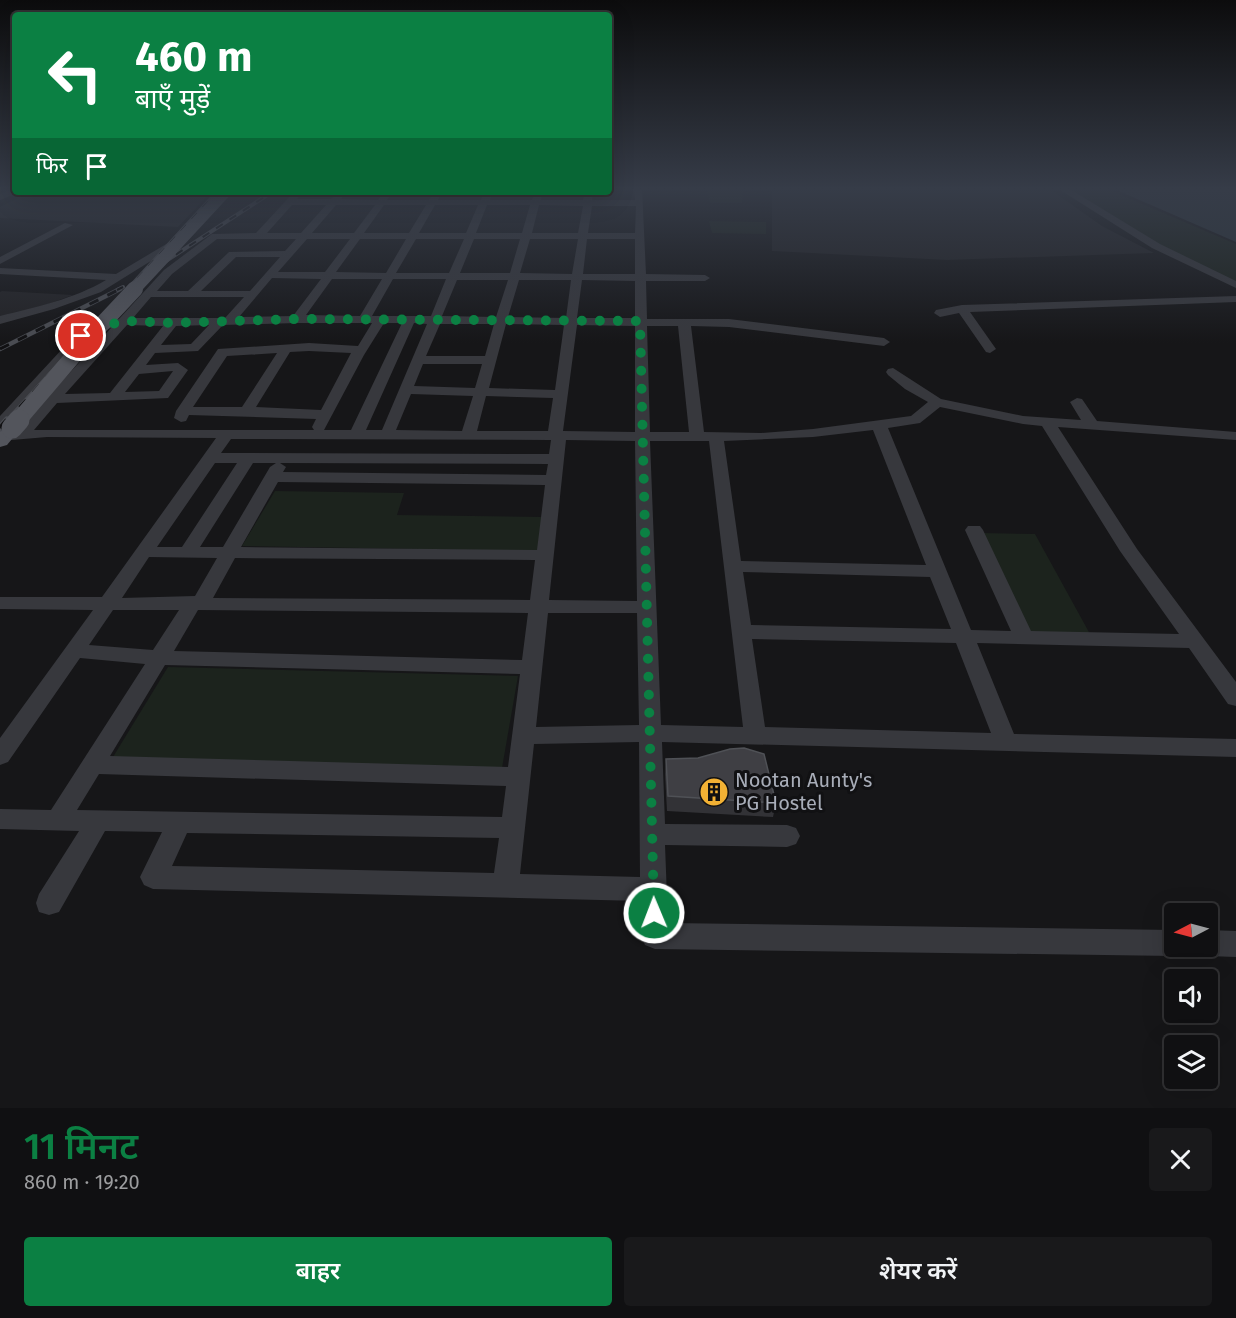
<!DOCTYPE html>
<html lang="hi">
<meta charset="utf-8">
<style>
body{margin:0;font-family:"Fira Sans","Noto Sans Devanagari",sans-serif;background:#19191b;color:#f1f3f6;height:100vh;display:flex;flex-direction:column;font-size:22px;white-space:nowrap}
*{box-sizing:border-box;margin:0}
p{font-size:20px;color:#9c9d9f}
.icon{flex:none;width:33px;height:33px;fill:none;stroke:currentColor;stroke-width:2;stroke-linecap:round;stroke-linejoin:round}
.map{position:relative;height:1108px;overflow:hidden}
.side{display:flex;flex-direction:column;background:#101012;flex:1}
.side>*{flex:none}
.hud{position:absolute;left:12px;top:12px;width:600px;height:183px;border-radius:6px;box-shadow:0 6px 24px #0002,0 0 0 2px #303032;background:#0b8043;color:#fff;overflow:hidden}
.needle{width:39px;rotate:264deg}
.controls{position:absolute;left:1164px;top:903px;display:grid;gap:12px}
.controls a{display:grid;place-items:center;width:54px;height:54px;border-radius:6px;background:#101012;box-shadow:0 6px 24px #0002,0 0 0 2px #303032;font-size:30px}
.pin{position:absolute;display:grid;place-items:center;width:51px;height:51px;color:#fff;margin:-26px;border:3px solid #fff;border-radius:50%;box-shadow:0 2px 6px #0007}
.me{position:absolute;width:66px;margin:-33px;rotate:359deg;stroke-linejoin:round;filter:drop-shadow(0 0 4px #0008)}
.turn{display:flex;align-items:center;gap:21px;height:126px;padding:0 24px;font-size:27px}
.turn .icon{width:78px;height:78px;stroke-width:2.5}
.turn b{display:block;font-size:42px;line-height:51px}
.then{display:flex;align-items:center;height:57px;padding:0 24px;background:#0003;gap:12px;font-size:22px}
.round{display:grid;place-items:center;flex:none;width:63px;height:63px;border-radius:6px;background:#19191b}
.head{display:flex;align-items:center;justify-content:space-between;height:102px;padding:0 24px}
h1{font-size:36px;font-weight:600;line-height:45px;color:#0b8043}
.action{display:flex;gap:12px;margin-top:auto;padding:12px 24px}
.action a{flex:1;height:69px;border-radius:6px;background:#0b8043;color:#fff;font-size:24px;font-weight:600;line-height:69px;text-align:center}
.action a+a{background:#19191b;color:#f1f3f6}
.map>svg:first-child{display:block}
</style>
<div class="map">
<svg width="1236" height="1108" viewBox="0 0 1236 1108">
<rect width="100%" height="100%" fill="#161618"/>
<path fill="#222225" d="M 772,188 L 1048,188 L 1102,226 L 1154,253 L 947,260 L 772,251 Z
M 30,192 L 211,192 L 178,227 L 0,218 L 0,207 Z
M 2,291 L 73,295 L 32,310 L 0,318 L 0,292 Z"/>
<path fill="#1c231d" d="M 707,188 L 743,188 L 742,203 L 710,203 Z
M 1064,188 L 1105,188 L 1236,244 L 1236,283 L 1157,245 Z
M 709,221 L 766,222 L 766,234 L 712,233 Z
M 275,491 L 404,493 L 397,515 L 543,517 L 538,551 L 242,546 Z
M 980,533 L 1035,534 L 1090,634 L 1026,632 Z
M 168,667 L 518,676 L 502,768 L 113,757 Z"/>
<path fill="#2c353c" d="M 1112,188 L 1236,190 L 1236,242 Z"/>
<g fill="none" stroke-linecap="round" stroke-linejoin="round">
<path fill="#37383d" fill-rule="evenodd" d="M 15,188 L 15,192 L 18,193 L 0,200 L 0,194 Z
M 634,188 L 642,188 L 646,274 L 705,275 L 710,278 L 705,281 L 646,281 L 647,319 L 729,319 L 884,338 L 890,342 L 884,346 L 729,327 L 691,326 L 704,432 L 761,433 L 813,429 L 911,416 L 928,402 L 905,389 L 888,375 L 886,372 L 888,369 L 893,368 L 941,399 L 1023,416 L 1081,420 L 1070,402 L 1077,398 L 1082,399 L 1097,421 L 1236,432 L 1236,440 L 1058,427 L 1137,549 L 1236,682 L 1236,706 L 1228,704 L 1189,648 L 977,643 L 1014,734 L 1236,739 L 1236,757 L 662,742 L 665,824 L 787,825 L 796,828 L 800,836 L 796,844 L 787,847 L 665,845 L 668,923 L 1174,930 L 1174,946 L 1186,946 L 1184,952 L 1174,956 L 655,949 L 645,945 L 641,936 L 641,901 L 153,889 L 144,885 L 140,877 L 162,832 L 105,831 L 59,912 L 49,915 L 39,912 L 36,903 L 39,894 L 79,831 L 0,829 L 0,809 L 51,810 L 145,664 L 80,658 L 8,762 L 0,765 L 0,738 L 93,610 L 0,609 L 0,597 L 102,597 L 216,438 L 47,437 L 0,441 L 0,433 L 16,431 L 111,328 L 98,331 L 85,339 L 5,428 L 0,429 L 0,416 L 77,333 L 90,325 L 119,319 L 164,270 L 212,234 L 256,233 L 294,192 L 301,194 L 297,199 L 331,199 L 339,193 L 343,196 L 341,199 L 378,200 L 384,192 L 389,192 L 391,194 L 387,200 L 429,200 L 434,192 L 439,192 L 441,194 L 438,200 L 481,200 L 484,192 L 492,192 L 490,200 L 532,200 L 535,192 L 540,192 L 542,194 L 541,200 L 583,200 L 585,192 L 593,192 L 592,200 L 635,200 ZM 292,205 L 326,205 L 301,233 L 267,233 ZM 336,205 L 375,205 L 354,233 L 312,233 ZM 384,205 L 426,205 L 409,233 L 364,233 ZM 435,205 L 478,205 L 466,233 L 419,233 ZM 487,205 L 530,205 L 522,233 L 476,233 ZM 539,205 L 583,206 L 578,233 L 532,233 ZM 592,206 L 636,206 L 635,233 L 588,233 ZM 217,239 L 296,239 L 285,251 L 229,252 L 188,291 L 157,291 L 172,274 ZM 307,239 L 350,239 L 325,272 L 278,272 ZM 360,239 L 406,239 L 386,273 L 336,272 ZM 416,239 L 464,239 L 449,273 L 396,273 ZM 474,239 L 520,239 L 510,273 L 460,273 ZM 530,239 L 578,239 L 572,274 L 520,273 ZM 587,239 L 635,239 L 635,274 L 583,274 ZM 236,257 L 280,257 L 250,291 L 201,291 ZM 272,278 L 321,279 L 293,316 L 239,317 ZM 332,279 L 382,279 L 360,316 L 306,315 ZM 393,279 L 446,279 L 431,316 L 372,316 ZM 457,280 L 508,280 L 496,317 L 442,316 ZM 519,280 L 571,280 L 566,318 L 508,317 ZM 582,280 L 635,281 L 635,318 L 577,318 ZM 151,297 L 244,297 L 225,318 L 133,318 ZM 297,323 L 372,323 L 358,346 L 309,343 L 218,349 L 176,411 L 174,418 L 181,422 L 186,421 L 189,415 L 316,419 L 312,427 L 314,430 L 34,430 L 57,403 L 168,398 L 188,370 L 178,363 L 146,365 L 155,353 L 198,351 L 223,325 ZM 384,323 L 402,323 L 351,430 L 324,430 L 364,355 ZM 414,323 L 427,324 L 382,430 L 366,430 ZM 440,324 L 494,324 L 485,356 L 426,356 ZM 506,324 L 564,325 L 555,390 L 489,388 ZM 127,325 L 163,326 L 110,393 L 65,394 ZM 209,325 L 191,344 L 161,345 L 176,326 ZM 577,325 L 635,326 L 635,432 L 563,431 ZM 647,326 L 678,326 L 689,432 L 650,432 ZM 309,351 L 351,353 L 321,410 L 256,407 L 290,352 ZM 277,353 L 242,407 L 193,407 L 227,356 ZM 423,364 L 482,364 L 475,388 L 414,386 ZM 173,371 L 159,391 L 125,392 L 139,374 ZM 411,394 L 473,396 L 462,431 L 396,430 ZM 486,396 L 553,398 L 548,431 L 477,431 ZM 940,407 L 1023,424 L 1042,426 L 1120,551 L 1179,634 L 1031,631 L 983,530 L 980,526 L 968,526 L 965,530 L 1011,631 L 971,630 L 888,428 L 920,423 ZM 873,430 L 926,565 L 741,561 L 724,441 L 813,437 ZM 231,439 L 551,440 L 549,454 L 221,453 ZM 566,440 L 635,441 L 637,601 L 549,600 ZM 650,441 L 709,441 L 743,727 L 661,725 ZM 215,463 L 237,463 L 182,547 L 157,547 ZM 253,463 L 276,463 L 270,467 L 223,547 L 200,547 ZM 280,463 L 548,464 L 546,475 L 283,472 L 286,467 ZM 278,482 L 545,485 L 537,550 L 241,547 ZM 149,557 L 217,558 L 195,596 L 122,598 ZM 235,558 L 535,560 L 530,600 L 213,598 ZM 743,572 L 930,577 L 951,629 L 751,625 ZM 113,610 L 179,610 L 153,650 L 89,645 ZM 198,610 L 528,613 L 522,660 L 174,651 ZM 548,613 L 637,613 L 639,725 L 536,727 ZM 752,639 L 956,643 L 991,733 L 765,727 ZM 165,665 L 520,674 L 508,767 L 110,756 ZM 639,742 L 640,877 L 520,874 L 534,744 ZM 99,774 L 506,786 L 502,817 L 77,810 ZM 187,833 L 499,838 L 494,873 L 172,866 Z
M 1057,188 L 1068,188 L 1160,244 L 1236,281 L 1236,288 L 1152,248 Z
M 65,223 L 73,225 L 0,264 L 0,257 Z
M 188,231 L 193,234 L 191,236 L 101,292 L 54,309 L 0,324 L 0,316 C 36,307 74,299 106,280 L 0,274 L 0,268 L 116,274 Z
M 1236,296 L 1236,302 L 970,312 L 996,349 L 990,353 L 986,352 L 959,313 L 940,317 L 934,313 L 936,310 L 962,305 Z
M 1208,930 L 1236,931 L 1236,957 L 1208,956 L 1198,952 L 1196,946 L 1208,946 Z"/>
<path fill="#53555c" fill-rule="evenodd" d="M 12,422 L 19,424 L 21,428 L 7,445 L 0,447 L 0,430 L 5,424 Z"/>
<g stroke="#4a4c52" stroke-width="4">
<path id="rail-far2" d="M 149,272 L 272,192
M 117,290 L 123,287
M 127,290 L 217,192"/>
</g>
<g stroke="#4a4c52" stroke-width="4.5">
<path id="rail-far1" d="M 0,349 L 120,289
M 6,422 L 128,289"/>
</g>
<g stroke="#4a4c52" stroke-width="7">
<path id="rail" d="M 0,428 L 7,420"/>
</g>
<use href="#rail-far2" stroke="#111113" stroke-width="2" stroke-dasharray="8" stroke-linecap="butt"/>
<use href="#rail-far1" stroke="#111113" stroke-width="3" stroke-dasharray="10" stroke-linecap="butt"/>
<use href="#rail" stroke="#111113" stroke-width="4.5" stroke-dasharray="13" stroke-linecap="butt"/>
<path stroke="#53555c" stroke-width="12" d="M 134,290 L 225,192"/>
<path stroke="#53555c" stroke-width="16" d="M 17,422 L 88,339 L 135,289"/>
<path stroke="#53555c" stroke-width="21" d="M 12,428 L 19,420"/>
</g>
<path fill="#323236" d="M 698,758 L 776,803 L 773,817 L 667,811 L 665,774 L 666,759 Z"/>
<path fill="#3f3f44" stroke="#4f5156" stroke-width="1.5" d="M 744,748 L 764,754 L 776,803 L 668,796 L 666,759 L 698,758 L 730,749 Z"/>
<linearGradient id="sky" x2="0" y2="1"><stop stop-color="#0c0c0d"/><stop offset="0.55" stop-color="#363c48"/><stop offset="1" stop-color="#363c48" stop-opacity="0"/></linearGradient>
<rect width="1236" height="343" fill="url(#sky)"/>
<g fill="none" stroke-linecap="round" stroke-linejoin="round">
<path stroke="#0b8043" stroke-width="10" stroke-dasharray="0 18" d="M 81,336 L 94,328 L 125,321 L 172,323 L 297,319 L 640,321 L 654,913"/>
</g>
<defs>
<g id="building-disc" transform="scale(1.5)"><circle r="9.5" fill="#f2b134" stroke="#111113"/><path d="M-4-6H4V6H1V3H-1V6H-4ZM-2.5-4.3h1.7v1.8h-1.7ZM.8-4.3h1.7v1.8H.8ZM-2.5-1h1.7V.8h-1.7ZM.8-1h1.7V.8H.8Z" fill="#111"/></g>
</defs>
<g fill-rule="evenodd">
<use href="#building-disc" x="714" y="792"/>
</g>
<g text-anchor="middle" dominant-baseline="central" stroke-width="6" stroke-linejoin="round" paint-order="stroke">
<g font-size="20" fill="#a8adb8" stroke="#111113" text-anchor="start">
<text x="735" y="780">Nootan Aunty's<tspan x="735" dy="23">PG Hostel</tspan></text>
</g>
</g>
</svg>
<div class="controls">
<a><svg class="needle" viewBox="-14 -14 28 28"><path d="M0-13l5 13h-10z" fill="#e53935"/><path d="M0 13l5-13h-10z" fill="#9c9d9f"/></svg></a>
<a><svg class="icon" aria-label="sound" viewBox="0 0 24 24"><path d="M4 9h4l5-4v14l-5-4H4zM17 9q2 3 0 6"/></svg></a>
<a><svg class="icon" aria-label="layers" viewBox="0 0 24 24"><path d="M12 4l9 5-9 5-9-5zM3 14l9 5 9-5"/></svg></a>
</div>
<div class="pin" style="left:81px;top:336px;background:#d93025"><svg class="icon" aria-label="arrive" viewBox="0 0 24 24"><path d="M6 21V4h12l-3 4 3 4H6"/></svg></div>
<svg class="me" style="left:654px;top:913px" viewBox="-20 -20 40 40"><circle r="17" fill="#0b8043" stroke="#fff" stroke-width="3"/><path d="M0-11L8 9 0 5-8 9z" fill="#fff"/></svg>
<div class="hud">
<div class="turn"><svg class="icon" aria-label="left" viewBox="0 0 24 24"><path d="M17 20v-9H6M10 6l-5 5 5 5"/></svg><div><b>460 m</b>बाएँ मुड़ें</div></div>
<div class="then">फिर<svg class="icon" aria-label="arrive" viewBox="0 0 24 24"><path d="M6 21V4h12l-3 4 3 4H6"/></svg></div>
</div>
</div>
<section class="side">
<div class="head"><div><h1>11 मिनट</h1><p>860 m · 19:20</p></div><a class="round"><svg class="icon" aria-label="close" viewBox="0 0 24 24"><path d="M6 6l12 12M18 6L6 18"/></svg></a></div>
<div class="action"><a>बाहर</a><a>शेयर करें</a></div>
</section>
